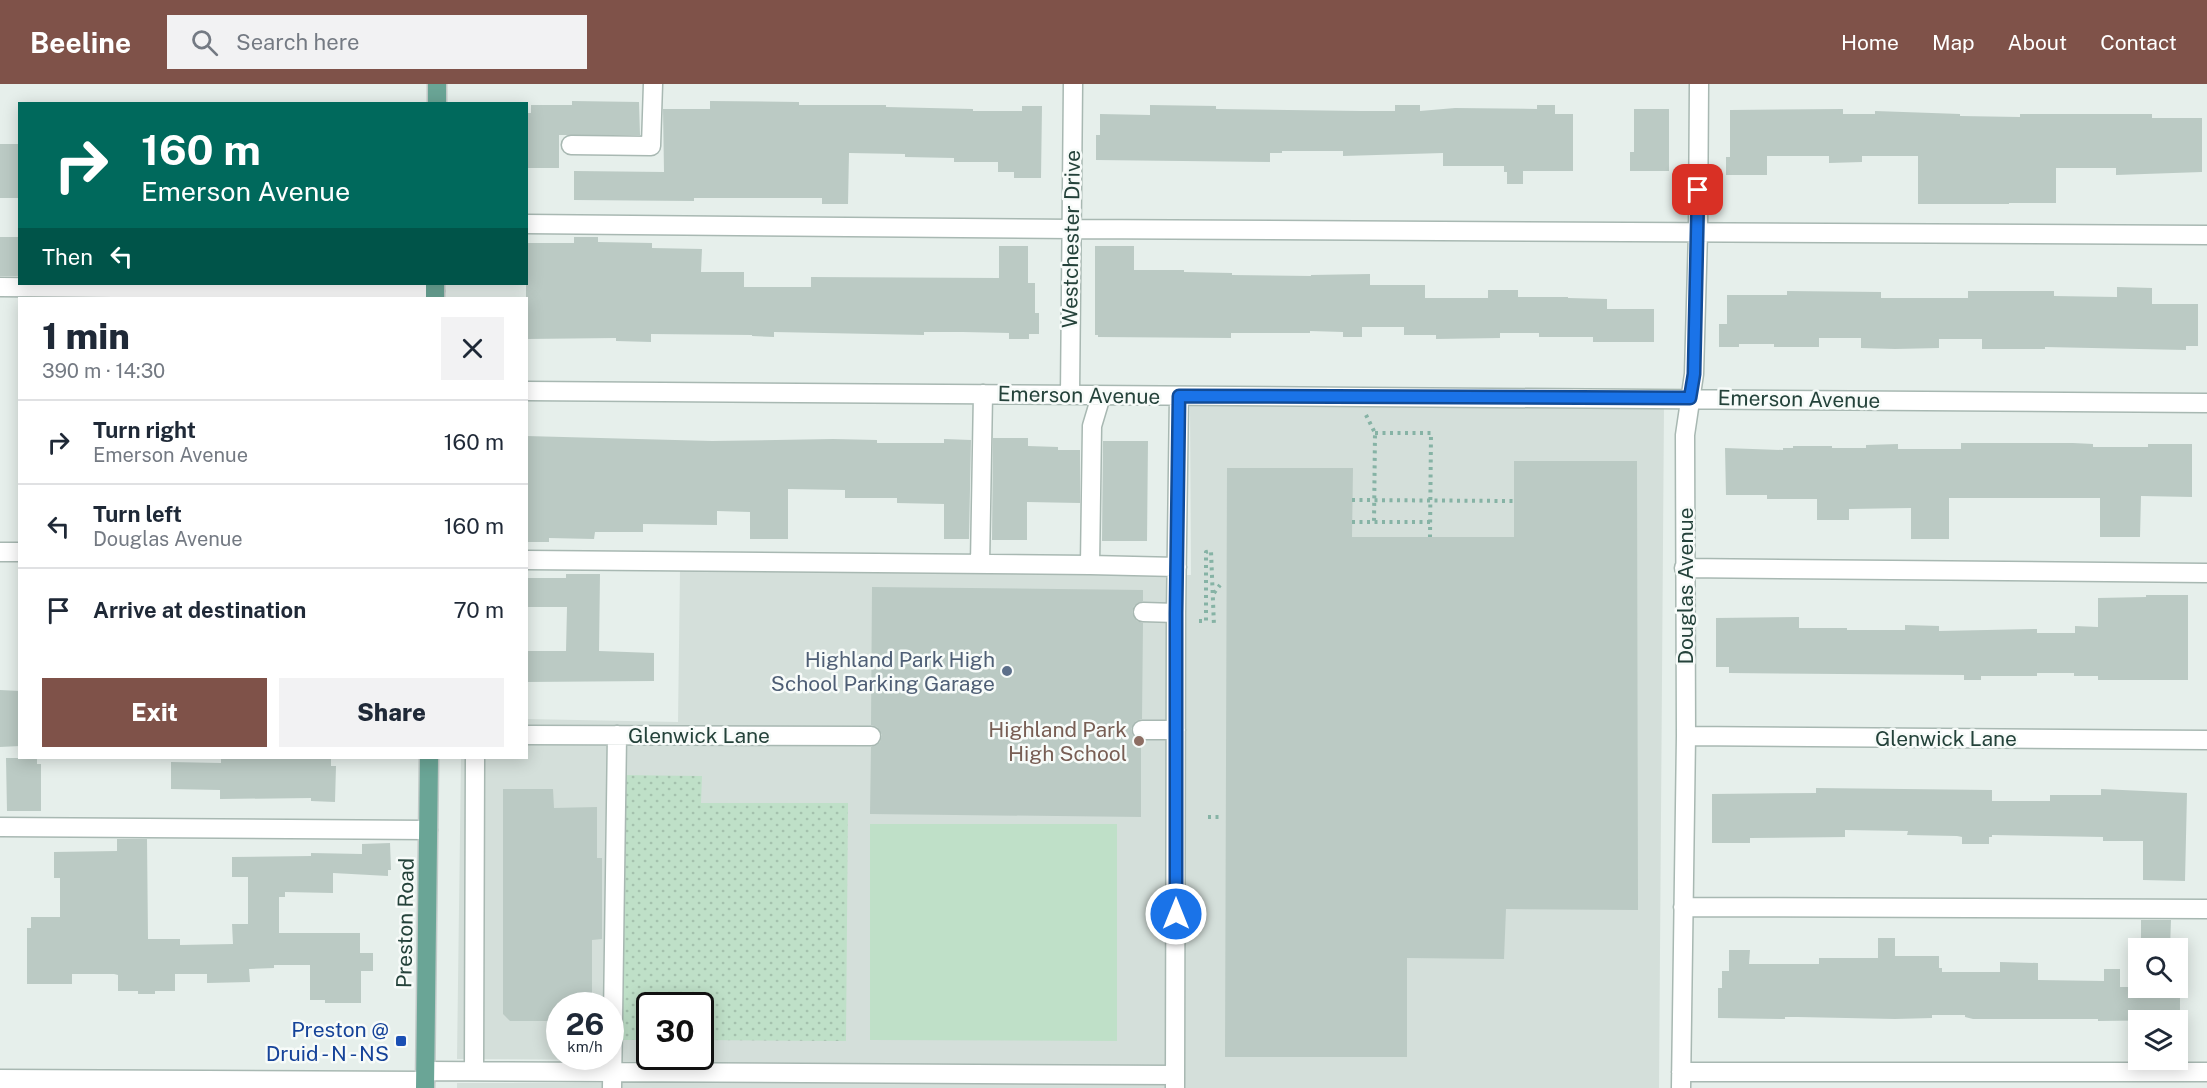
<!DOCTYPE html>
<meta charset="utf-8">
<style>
body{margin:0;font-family:"Public Sans",sans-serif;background:#f2f2f3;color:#1f2937;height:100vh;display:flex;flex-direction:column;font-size:22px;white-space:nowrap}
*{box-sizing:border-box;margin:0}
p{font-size:20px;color:#747a83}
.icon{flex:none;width:33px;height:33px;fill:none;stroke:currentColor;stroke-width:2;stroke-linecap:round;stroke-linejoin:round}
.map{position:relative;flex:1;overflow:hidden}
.drawer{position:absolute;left:18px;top:213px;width:510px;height:462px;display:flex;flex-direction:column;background:#fff;border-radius:0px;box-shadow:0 3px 15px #0003}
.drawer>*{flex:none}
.hud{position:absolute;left:18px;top:18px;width:510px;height:183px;border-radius:0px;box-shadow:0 3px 15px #0003;background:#00695c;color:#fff;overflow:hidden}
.buttons{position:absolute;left:2128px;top:854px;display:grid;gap:12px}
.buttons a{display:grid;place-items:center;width:60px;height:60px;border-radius:0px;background:#fff;box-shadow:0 3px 15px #0003;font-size:30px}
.speed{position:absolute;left:546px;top:908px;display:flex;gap:12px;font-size:30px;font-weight:700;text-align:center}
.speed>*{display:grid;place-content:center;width:78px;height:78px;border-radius:50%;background:#fff;box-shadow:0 3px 15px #0003;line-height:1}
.speed small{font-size:15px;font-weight:400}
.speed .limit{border:3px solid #111;border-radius:9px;background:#fff;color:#111}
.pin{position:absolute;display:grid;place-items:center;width:51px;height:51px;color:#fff;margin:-26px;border-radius:12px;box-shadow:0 3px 9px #0006}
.me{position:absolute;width:66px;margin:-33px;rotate:0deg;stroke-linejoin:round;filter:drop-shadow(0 0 4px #0008)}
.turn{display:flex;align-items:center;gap:21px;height:126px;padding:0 24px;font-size:27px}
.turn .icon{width:78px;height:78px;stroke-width:2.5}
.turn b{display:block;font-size:42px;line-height:51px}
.then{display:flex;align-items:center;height:57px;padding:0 24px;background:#0003;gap:12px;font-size:22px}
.round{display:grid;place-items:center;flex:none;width:63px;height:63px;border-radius:0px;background:#f2f2f3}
.headline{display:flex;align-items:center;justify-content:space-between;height:102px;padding:0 24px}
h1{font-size:36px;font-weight:800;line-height:45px}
.cta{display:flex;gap:12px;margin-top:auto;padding:12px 24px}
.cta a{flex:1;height:69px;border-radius:0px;background:#7f5249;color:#fff;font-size:24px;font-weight:800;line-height:69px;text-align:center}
.cta a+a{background:#f2f2f3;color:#1f2937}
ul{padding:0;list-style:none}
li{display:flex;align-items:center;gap:18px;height:84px;padding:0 24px;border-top:2px solid #e0e1e3}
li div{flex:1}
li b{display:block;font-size:22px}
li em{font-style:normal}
header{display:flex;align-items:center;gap:36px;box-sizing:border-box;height:84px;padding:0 30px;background:#7f5249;color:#fff}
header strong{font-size:28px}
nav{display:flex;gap:33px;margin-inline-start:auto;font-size:21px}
.search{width:420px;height:54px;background:#f2f2f3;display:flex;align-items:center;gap:15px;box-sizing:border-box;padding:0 21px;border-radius:0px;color:#747a83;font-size:22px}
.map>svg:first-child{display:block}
</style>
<header>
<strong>Beeline</strong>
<div class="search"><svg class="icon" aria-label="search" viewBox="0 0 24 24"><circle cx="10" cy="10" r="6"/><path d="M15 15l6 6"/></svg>Search here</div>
<nav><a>Home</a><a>Map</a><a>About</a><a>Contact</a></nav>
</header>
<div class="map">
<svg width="2207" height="1004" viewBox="0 0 2207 1004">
<defs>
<pattern id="park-dots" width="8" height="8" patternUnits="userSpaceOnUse" patternTransform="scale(1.5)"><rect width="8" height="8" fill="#bfe0c8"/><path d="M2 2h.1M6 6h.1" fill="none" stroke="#a4c1ad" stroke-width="1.8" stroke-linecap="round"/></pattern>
</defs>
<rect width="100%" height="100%" fill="#e6efeb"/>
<path fill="#d4dfda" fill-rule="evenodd" d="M 1190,321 L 1664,322 L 1659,1004 L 457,1004 L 457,999 L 619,999 L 619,976 L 457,975 L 461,674 L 526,674 L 527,635 L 678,638 L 680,486 L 1191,491 ZM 560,921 L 610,921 L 610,972 L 560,972 ZM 650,921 L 700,921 L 700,972 L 650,972 Z"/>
<path fill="#bfe0c8" d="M 870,740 L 1117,740 L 1117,957 L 870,956 Z"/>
<path fill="url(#park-dots)" d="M 618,691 L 702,692 L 701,719 L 848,719 L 846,957 L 701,956 L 700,921 L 650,921 L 649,956 L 619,956 Z"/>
<path fill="#bbcac4" d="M 572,17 L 639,18 L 640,51 L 559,51 L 559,84 L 526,84 L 526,29 L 531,29 L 531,21 L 572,21 Z
M 710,17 L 799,18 L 799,21 L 886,21 L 886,23 L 973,25 L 973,27 L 1022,27 L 1022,22 L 1042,22 L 1041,94 L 1014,94 L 1014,88 L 998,88 L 998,78 L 954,78 L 954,74 L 905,73 L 905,70 L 849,69 L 848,120 L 822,120 L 822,114 L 694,114 L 694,117 L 574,116 L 574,87 L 664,88 L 663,25 L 710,25 Z
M 1150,21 L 1216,22 L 1216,25 L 1361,27 L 1395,27 L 1395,21 L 1420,21 L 1420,27 L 1455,24 L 1537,25 L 1537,21 L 1555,21 L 1555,30 L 1573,30 L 1573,87 L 1523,87 L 1523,100 L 1507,100 L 1507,88 L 1504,88 L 1504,82 L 1443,82 L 1443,69 L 1343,72 L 1343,67 L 1282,67 L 1282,69 L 1270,69 L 1270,78 L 1096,76 L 1096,51 L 1100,51 L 1100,30 L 1150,31 Z
M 1634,25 L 1669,25 L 1669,87 L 1630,87 L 1630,68 L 1634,68 Z
M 1843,25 L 1843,30 L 1875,30 L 1875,27 L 1960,30 L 1960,32 L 2020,33 L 2020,30 L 2152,30 L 2152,34 L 2202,34 L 2202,88 L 2116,91 L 2116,84 L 2056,84 L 2056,119 L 2009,119 L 2009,120 L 1918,120 L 1918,72 L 1862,72 L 1862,78 L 1829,79 L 1829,72 L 1767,72 L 1767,91 L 1726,91 L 1726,73 L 1730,73 L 1730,26 Z
M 0,60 L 20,60 L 20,114 L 0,114 Z
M 0,153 L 20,153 L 20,192 L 0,192 Z
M 574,153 L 598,153 L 598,158 L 652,159 L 652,164 L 702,165 L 701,188 L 744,188 L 744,203 L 811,203 L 811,193 L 999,194 L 999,162 L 1028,162 L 1028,199 L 1035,199 L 1035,229 L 1039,229 L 1039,250 L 1029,250 L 1029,255 L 1009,255 L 1009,249 L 963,248 L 924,248 L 924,251 L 774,248 L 774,253 L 752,252 L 752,251 L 651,250 L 651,258 L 616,257 L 616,254 L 526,255 L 526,159 L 574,159 Z
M 1095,162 L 1134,162 L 1134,186 L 1184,186 L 1184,188 L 1232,189 L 1232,191 L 1311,192 L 1311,191 L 1370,190 L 1370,201 L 1425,201 L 1425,214 L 1488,214 L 1488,206 L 1518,206 L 1518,213 L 1568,213 L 1568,214 L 1607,215 L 1607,225 L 1654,225 L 1654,258 L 1593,258 L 1593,253 L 1539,253 L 1539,249 L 1500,249 L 1500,254 L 1436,255 L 1436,251 L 1404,251 L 1404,243 L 1362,243 L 1362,253 L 1343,253 L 1343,248 L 1310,247 L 1310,249 L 1231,249 L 1231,254 L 1098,253 L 1098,251 L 1095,251 Z
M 2117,203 L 2152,204 L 2152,220 L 2198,220 L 2198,262 L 2186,262 L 2186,266 L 2045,263 L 2045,265 L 1982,265 L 1982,255 L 1939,255 L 1939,264 L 1895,265 L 1861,264 L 1861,254 L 1819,254 L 1819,263 L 1774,263 L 1774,260 L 1739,260 L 1739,263 L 1719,263 L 1719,240 L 1727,240 L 1727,211 L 1787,211 L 1787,207 L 1881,208 L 1881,214 L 1968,214 L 1968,207 L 2054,207 L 2054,212 L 2117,213 Z
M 526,352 L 712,357 L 833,355 L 877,356 L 877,359 L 944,359 L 944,355 L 971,356 L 969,455 L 944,455 L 944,420 L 897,419 L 897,414 L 845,414 L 845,406 L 788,405 L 788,455 L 750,455 L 750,428 L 717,427 L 717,441 L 643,440 L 643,448 L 595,448 L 594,455 L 549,454 L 549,458 L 526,458 Z
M 993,354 L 1028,354 L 1028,362 L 1058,363 L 1058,366 L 1080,366 L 1080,419 L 1027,418 L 1027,456 L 992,456 Z
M 1103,357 L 1148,357 L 1147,457 L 1102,457 Z
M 1961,359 L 2073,359 L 2093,360 L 2093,363 L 2148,363 L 2148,360 L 2192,360 L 2192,413 L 2141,412 L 2140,453 L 2100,453 L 2100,414 L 1949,414 L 1949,455 L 1911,455 L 1911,424 L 1849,425 L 1849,436 L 1817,436 L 1817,415 L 1767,415 L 1767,411 L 1726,411 L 1725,364 L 1783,366 L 1783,364 L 1793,364 L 1793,362 L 1832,362 L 1832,364 L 1866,364 L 1866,361 L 1898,360 L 1898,365 L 1961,365 Z
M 1514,377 L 1637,377 L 1638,826 L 1506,825 L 1504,875 L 1407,874 L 1407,973 L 1225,973 L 1227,384 L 1353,384 L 1352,453 L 1514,453 Z
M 566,490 L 600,490 L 599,567 L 654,569 L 654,597 L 526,598 L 526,567 L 566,567 L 567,523 L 526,523 L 526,494 L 566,494 Z
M 872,503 L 1143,506 L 1143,517 L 1134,522 L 1132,528 L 1137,537 L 1143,539 L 1142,635 L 1136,637 L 1131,645 L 1133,652 L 1141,657 L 1141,733 L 870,730 L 871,663 L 880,658 L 882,651 L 877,643 L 871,641 Z
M 2146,511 L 2188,511 L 2188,596 L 2098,596 L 2098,592 L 2074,592 L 2074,589 L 2037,589 L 2037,592 L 1981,592 L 1981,596 L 1964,596 L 1964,591 L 1729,589 L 1729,583 L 1716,583 L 1716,534 L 1799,533 L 1799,544 L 1847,544 L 1847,546 L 1905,546 L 1905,541 L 1939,542 L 1939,547 L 2037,545 L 2037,549 L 2075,549 L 2075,542 L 2098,543 L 2098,514 L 2146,513 Z
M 0,606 L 20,607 L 20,662 L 0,663 Z
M 6,674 L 37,674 L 37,680 L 41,680 L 41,727 L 7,727 Z
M 221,674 L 331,674 L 331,682 L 336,682 L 335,718 L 311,717 L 311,714 L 220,715 L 220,706 L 171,705 L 171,678 L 221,679 Z
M 1816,704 L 1992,706 L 1992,717 L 2050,717 L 2050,711 L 2101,711 L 2101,705 L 2187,709 L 2185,797 L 2143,796 L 2143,757 L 2103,757 L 2103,753 L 1992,751 L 1992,753 L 1989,753 L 1989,760 L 1962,760 L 1962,753 L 1957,752 L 1907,751 L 1908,747 L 1845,746 L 1845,753 L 1750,754 L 1750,759 L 1712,759 L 1712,710 L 1816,709 Z
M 503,705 L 553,705 L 554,724 L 597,723 L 597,774 L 602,774 L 602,855 L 592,856 L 592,921 L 560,921 L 560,937 L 510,937 L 503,930 Z
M 117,755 L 147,755 L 148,855 L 180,855 L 180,861 L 233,860 L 232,840 L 248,840 L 248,793 L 232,793 L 232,773 L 311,772 L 311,769 L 362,770 L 362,760 L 390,759 L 391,786 L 388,786 L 388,792 L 333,789 L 333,809 L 285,808 L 285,813 L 279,813 L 279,849 L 360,849 L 360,869 L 373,869 L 373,887 L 361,887 L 361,919 L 325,919 L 325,916 L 310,916 L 310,881 L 274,881 L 274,884 L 249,885 L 250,898 L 207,899 L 207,890 L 175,890 L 175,907 L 155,907 L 155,910 L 138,910 L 138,907 L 118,907 L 118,891 L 114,890 L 72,890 L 72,900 L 27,900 L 27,844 L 31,844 L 31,833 L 60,833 L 60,794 L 54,794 L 54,768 L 117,767 Z
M 2141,836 L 2171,836 L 2170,864 L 2141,864 Z
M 1878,854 L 1895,854 L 1895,872 L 1939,872 L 1939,884 L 1942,884 L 1942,888 L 2000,888 L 2000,878 L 2038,879 L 2038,896 L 2104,897 L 2104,885 L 2120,885 L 2120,903 L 2180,903 L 2180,936 L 2098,937 L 2098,935 L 1973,935 L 1965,933 L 1965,931 L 1932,931 L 1932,934 L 1895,935 L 1798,933 L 1785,933 L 1785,935 L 1718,934 L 1718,904 L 1722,904 L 1722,887 L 1729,887 L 1729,866 L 1750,866 L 1749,880 L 1819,880 L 1819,874 L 1878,874 Z"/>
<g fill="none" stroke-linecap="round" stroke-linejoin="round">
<g stroke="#a8b8b2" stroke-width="21">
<path id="minor" d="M 571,61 L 651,62 L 653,0
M 526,140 L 1072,145 L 2207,151
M 0,203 L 435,207
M 526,307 L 2207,319
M 1070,311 L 1073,0
M 0,468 L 20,468
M 526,476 L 1090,481 L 1177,483
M 980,480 L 983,310
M 1090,481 L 1092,342 L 1101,312
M 1684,484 L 2207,489
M 1143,528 L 1176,529
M 1142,646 L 1176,646
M 526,651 L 871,652
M 1686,652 L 2207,656
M 0,743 L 428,746
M 1683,823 L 2207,825
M 426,987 L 1175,991
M 474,987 L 475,674
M 1681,988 L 2207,988
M 0,995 L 425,997
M 612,1004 L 617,651
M 1175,1004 L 1176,529 L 1179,312
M 1681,1004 L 1686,652 L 1685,351 L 1694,290 L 1698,148 L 1699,0"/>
</g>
<g stroke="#c2cac8" stroke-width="21">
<path id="major" d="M 437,20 L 437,0
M 435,214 L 435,200
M 425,1004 L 429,674"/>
</g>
<path stroke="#86b3a5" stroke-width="4" stroke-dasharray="3 4.5" stroke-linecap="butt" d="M 1366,331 L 1375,349 L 1374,439
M 1375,349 L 1431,349 L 1430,453
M 1352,416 L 1514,417
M 1352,438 L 1430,438
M 1214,509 L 1220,501
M 1199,537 L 1206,537 L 1206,468 L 1211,467 L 1214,542
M 1208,733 L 1222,733"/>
<use href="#minor" stroke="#fff" stroke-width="18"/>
<use href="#major" stroke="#6aa596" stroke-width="18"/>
</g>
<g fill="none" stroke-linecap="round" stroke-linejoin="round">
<g stroke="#114b97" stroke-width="15">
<path id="route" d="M 1176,830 L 1176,529 L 1179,312 L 1690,314 L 1694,290 L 1698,106"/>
</g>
<use href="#route" stroke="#1a73e8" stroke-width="10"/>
</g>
<circle fill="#5c6f8a" stroke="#f7fbf9" stroke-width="2" cx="1007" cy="587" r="6"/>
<circle fill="#8d6e63" stroke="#f7fbf9" stroke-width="2" cx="1139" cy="657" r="6"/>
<rect fill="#1a4fb4" stroke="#f7fbf9" stroke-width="2" x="395" y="951" width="12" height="12" rx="3"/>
<g text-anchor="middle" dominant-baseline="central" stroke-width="5" stroke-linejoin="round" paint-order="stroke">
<g font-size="21" fill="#24423a" stroke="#f7fbf9">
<text transform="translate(1071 155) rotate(-89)">Westchester Drive</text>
<text transform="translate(1079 311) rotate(1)">Emerson Avenue</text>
<text transform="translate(1799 315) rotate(1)">Emerson Avenue</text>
<text transform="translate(1685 502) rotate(-90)">Douglas Avenue</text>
<text x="699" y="651">Glenwick Lane</text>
<text x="1946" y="654">Glenwick Lane</text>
<text transform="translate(405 839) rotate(-89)">Preston Road</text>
</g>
<g font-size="21" fill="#4e5e75" stroke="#f7fbf9" text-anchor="end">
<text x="995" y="575">Highland Park High<tspan x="995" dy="24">School Parking Garage</tspan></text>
</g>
<g font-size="21" fill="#785e54" stroke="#f7fbf9" text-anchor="end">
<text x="1127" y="645">Highland Park<tspan x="1127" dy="24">High School</tspan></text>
</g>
<g font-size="21" fill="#164399" stroke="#f7fbf9" text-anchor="end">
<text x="389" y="945">Preston @<tspan x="389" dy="24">Druid - N - NS</tspan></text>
</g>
</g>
</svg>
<div class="buttons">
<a><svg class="icon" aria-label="search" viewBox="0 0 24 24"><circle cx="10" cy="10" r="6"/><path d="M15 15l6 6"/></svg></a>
<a><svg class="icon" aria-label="layers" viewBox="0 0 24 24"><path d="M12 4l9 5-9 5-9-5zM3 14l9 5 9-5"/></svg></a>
</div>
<div class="speed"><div>26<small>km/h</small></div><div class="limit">30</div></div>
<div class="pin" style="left:1698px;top:106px;background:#d93025"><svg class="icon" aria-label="arrive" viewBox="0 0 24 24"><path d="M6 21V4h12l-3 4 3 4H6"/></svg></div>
<svg class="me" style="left:1176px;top:830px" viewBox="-20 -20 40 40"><circle r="17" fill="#1a73e8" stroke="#fff" stroke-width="3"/><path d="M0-11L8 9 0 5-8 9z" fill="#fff"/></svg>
<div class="hud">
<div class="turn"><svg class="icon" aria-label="right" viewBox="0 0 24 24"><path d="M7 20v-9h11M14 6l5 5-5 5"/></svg><div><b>160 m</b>Emerson Avenue</div></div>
<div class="then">Then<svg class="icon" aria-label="left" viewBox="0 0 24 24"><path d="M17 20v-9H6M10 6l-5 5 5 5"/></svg></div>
</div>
<section class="drawer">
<div class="headline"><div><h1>1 min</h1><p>390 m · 14:30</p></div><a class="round"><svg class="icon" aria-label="close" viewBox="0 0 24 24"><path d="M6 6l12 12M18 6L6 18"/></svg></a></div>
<ul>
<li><svg class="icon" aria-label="right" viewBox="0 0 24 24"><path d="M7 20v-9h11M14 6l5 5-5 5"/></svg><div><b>Turn right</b><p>Emerson Avenue</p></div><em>160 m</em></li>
<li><svg class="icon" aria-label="left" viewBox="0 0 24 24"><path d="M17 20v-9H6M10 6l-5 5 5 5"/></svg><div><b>Turn left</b><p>Douglas Avenue</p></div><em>160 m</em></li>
<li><svg class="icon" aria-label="arrive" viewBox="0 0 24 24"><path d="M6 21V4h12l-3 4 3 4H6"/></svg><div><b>Arrive at destination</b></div><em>70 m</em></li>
</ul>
<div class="cta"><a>Exit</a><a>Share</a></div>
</section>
</div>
